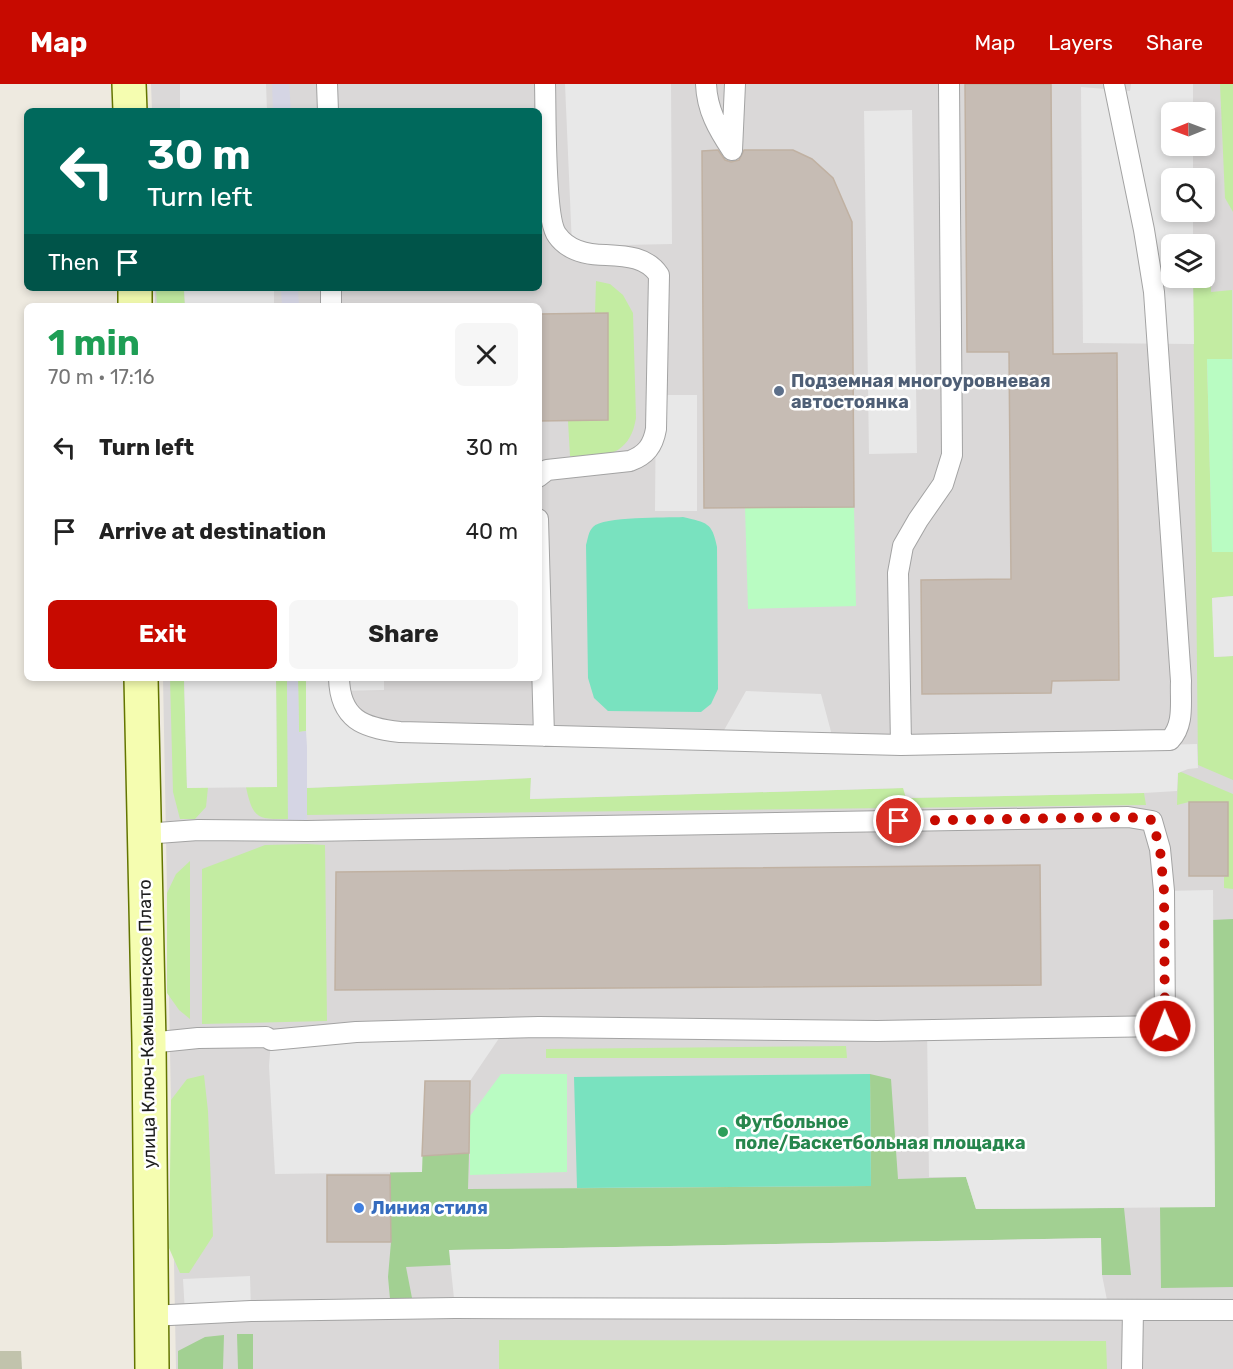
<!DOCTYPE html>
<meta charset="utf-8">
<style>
body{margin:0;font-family:Rubik,sans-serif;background:#f6f6f6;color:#222;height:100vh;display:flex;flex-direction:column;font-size:22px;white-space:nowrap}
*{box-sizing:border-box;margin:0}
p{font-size:20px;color:#767676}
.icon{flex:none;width:33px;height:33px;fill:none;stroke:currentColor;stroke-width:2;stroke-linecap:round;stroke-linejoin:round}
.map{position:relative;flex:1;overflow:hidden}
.panel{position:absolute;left:24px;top:219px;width:518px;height:378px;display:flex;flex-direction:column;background:#fff;border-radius:9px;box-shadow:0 3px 9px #0003}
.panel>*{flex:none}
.guide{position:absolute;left:24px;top:24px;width:518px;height:183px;border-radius:9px;box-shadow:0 3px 9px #0003;background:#00695c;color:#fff;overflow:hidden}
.needle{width:39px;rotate:269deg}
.fabs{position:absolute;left:1161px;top:18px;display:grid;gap:12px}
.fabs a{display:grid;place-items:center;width:54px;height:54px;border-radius:9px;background:#fff;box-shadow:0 3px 9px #0003;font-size:30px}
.pin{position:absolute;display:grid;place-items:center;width:51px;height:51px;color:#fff;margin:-26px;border:3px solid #fff;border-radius:50%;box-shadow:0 2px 6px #0007}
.me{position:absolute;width:66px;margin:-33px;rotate:359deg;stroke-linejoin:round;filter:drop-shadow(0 0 4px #0008)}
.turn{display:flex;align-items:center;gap:21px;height:126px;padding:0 24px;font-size:27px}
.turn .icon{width:78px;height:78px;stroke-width:2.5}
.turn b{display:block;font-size:42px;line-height:51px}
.then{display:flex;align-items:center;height:57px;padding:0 24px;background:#0003;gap:12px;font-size:22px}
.round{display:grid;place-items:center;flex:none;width:63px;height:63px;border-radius:9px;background:#f6f6f6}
.headline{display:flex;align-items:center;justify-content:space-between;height:102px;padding:0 24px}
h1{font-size:36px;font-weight:700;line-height:45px;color:#1e9e55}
.cta{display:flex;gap:12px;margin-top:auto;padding:12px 24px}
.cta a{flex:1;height:69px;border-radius:9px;background:#c70a00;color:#fff;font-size:24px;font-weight:700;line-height:69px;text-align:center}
.cta a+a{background:#f6f6f6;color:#222}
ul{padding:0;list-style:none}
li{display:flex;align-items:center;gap:18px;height:84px;padding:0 24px}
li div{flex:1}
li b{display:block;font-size:22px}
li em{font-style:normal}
header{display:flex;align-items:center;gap:36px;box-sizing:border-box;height:84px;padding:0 30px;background:#c70a00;color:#fff}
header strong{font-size:28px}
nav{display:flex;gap:33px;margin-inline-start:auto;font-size:21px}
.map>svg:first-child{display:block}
</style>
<header>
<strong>Map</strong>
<nav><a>Map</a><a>Layers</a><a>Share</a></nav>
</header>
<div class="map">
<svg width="1233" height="1285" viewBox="0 0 1233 1285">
<rect width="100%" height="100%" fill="#eeeae0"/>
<path fill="#dad8d8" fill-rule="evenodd" d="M 151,0 L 1233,0 L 1233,1285 L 176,1285 L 163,594 L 538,594 L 538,222 L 155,222 L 155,204 L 538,204 L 538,27 L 152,27 ZM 1172,28 L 1204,28 L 1204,62 L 1172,62 ZM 1172,94 L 1204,94 L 1204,128 L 1172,128 ZM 1172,160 L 1204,160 L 1204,194 L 1172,194 Z"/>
<path fill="#c1c3ac" d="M 0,1267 L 21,1267 L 22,1285 L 0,1285 Z"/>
<path fill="#c3eca2" d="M 1220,0 L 1233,0 L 1233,128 L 1225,114 Z
M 1193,153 L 1211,153 L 1211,208 L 1232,206 L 1232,275 L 1207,276 L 1212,468 L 1233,468 L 1233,512 L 1212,514 L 1215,573 L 1233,572 L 1233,696 L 1198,681 L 1193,194 L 1204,194 L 1204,160 L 1193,160 Z
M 596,197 L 610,200 L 623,211 L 633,229 L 636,334 C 630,372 603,375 570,372 L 568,337 L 608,336 L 608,230 L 595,230 Z
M 156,204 L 184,204 L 185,222 L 157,222 Z
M 170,594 L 184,594 L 187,704 L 208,703 L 206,723 L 195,735 L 180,735 L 173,708 Z
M 276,594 L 287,594 L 289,735 C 258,735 253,736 246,703 L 277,703 Z
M 298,594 L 306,594 L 306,647 L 299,648 Z
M 1181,688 L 1233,710 L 1233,805 L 1224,804 L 1224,793 L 1228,792 L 1228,719 L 1189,718 L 1177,721 L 1178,689 Z
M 531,694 L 530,715 L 904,704 L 906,714 L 1144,709 L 1146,721 L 306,731 L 306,704 Z
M 307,760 L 325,761 L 327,937 L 202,940 L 202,785 L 265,761 Z
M 190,777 L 190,935 L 179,926 L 167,909 L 167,809 L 176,790 Z
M 846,962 L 847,974 L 546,974 L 546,965 Z
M 204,991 L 208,1027 L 213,1152 L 189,1189 L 180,1189 L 169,1164 L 171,1016 L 187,995 Z
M 499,1256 L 1106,1257 L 1107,1285 L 499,1285 Z"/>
<path fill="#a2d092" d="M 1233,835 L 1233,1203 L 1161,1204 L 1160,1123 L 1215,1122 L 1212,836 Z
M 870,990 L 891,995 L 898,1095 L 966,1093 L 976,1125 L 1124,1124 L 1131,1191 L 1102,1191 L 1100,1154 L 450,1166 L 451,1181 L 406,1183 L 412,1214 L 390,1215 L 388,1193 L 391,1158 L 390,1088 L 422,1088 L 422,1072 L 469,1069 L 468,1105 L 871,1102 Z
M 237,1250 L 253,1250 L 253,1285 L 238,1285 Z
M 224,1251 L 223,1285 L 178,1285 L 178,1267 L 205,1253 Z"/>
<path fill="#b9fcc2" d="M 1207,275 L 1232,275 L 1233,468 L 1212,468 Z
M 745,423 L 854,423 L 856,522 L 748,525 Z
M 501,990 L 567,990 L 567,1088 L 470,1091 L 470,1032 Z"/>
<path fill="#79e2bf" d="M 683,433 C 707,439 712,438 717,463 L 718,605 L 711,620 L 701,628 L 608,627 L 594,614 L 588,594 L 586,461 C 588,455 588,448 593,443 C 603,432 666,434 683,433 Z
M 870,990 L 871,1102 L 577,1104 L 574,993 Z"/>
<path fill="#e8e8e8" d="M 180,0 L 266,0 L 267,27 L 180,27 Z
M 565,0 L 671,0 L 672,160 L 572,162 Z
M 1131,0 L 1193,0 L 1193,28 L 1172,28 L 1172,62 L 1193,62 L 1193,94 L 1172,94 L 1172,128 L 1193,128 L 1193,160 L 1172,160 L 1172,194 L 1193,194 L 1194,260 L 1083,259 L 1081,3 L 1130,7 Z
M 912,26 L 917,369 L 869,370 L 864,27 Z
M 184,204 L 274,204 L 274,222 L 185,222 Z
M 656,311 L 697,311 L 697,427 L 655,427 Z
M 1233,512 L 1233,572 L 1214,573 L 1212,514 Z
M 184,594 L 276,594 L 277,703 L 187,704 Z
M 306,594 L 384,594 L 384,606 L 339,607 L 356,637 L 718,657 L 746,607 L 821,610 L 834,659 L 1161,661 L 1197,660 L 1198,684 L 1188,685 L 1178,689 L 1177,707 L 1144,709 L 906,714 L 903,704 L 530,715 L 531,694 L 306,704 Z
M 1213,806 L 1215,1123 L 976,1125 L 966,1093 L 929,1093 L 927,944 L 1165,942 L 1164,807 Z
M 506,944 L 470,997 L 425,997 L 422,1088 L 275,1090 L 269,982 L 271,956 Z
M 1101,1154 L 1102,1191 L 1109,1226 L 455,1224 L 449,1166 Z
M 250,1192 L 251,1227 L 185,1229 L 183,1195 Z"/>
<path fill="#d5d5e4" d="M 272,0 L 289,0 L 291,27 L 273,27 Z
M 281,204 L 298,204 L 299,222 L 282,222 Z
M 287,594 L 298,594 L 299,648 L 306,647 L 307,663 L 307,747 L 288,747 Z"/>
<path fill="#c6bcb4" stroke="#c0b1a2" stroke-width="1.5" d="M 965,0 L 1051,0 L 1053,270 L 1117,269 L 1119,596 L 1052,597 L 1051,609 L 922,610 L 921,496 L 1011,495 L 1009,268 L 967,268 Z
M 718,66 L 725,76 L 731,78 L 739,76 L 744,66 L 793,66 L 812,75 L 833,94 L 852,138 L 854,423 L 704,424 L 702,67 Z
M 608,229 L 608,336 L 538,337 L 538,230 Z
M 1189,718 L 1228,718 L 1228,792 L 1189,792 Z
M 1040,781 L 1041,901 L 335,906 L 336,788 Z
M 425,997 L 470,997 L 469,1069 L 422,1072 Z
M 327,1091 L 390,1091 L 391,1158 L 327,1158 Z"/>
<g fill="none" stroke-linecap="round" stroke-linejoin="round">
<g stroke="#a3a3a3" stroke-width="22">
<path id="lane" d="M 327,0 L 328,27
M 706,0 C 707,26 718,45 732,66
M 732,66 L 735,0
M 331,204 L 331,222
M 538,393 L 547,386 L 630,377 C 646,371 653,362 656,345 L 659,191 C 647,173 627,172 606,171 C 587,171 568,167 557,151 C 544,134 546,28 545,0
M 538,435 L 544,652
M 339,594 C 340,635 363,644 400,648 L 901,661 L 1170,656 C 1185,640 1180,618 1181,597 L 1154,208 L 1144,146 L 1114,0
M 901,661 L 898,489 L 903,462 L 918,436 L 943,400 L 952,371 L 949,0
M 144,750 L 198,746 L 307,747 L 1128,733 L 1152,737 L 1160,765 L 1164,807 L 1165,942 L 877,947 L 539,943 L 356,948 L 271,956 L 266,953 L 198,954 L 149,959
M 150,1232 L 251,1227 L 455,1224 L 1233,1226
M 1132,1285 L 1133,1226"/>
</g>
<g stroke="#637500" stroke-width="36">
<path id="secondary" d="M 129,0 L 130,27
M 135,204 L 135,222
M 141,594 L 149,959 L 152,1285"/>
</g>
<use href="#lane" stroke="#fff" stroke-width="20"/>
<use href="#secondary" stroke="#f5fdb0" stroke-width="33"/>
</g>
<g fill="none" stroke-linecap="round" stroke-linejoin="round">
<path stroke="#c70a00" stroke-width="10" stroke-dasharray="0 18" d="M 899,737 L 1128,733 L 1152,736 L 1160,765 L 1164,807 L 1165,942"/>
</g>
<circle fill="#5c6f8a" stroke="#fff" stroke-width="2" cx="779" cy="307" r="6"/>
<circle fill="#2e9e5b" stroke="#fff" stroke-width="2" cx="723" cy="1048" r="6"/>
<circle fill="#3f7fe0" stroke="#fff" stroke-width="2" cx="359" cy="1124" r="6"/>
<g text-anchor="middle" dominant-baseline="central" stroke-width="5" stroke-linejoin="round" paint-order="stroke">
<g font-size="18" font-weight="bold" fill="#4e5e75" stroke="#fff" text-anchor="start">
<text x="791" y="297">Подземная многоуровневая<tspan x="791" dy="21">автостоянка</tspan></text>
</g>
<g font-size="18" fill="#1c1c1c" stroke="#fff">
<text transform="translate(147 940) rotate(-91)">улица Ключ-Камышенское Плато</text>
</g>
<g font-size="18" font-weight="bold" fill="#27864d" stroke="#fff" text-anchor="start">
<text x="735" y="1038">Футбольное<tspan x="735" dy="21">поле/Баскетбольная площадка</tspan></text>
</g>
<g font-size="18" font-weight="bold" fill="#366cbe" stroke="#fff" text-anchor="start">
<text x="371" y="1124">Линия стиля</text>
</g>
</g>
</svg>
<div class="fabs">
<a><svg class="needle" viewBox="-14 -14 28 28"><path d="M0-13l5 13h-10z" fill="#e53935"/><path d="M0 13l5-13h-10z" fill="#767676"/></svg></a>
<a><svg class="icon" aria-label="search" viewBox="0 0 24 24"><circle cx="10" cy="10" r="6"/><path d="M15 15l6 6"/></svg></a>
<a><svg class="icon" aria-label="layers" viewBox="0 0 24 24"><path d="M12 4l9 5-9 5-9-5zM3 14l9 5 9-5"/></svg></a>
</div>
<div class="pin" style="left:899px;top:737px;background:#d93025"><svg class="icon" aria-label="arrive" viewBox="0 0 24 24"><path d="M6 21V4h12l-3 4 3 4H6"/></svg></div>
<svg class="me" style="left:1165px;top:942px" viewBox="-20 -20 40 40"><circle r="17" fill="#c70a00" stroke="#fff" stroke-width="3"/><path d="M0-11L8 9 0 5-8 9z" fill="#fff"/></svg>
<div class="guide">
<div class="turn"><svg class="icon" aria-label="left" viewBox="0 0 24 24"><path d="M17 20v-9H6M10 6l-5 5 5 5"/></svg><div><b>30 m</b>Turn left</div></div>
<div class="then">Then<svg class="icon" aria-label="arrive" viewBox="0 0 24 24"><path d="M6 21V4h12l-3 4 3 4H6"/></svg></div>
</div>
<section class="panel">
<div class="headline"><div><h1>1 min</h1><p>70 m · 17:16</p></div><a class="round"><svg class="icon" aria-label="close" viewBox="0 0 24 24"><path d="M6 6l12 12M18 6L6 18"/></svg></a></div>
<ul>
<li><svg class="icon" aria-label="left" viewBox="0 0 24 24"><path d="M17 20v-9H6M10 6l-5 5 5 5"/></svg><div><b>Turn left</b></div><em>30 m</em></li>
<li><svg class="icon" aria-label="arrive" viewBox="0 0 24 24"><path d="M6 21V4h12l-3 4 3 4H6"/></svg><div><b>Arrive at destination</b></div><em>40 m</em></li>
</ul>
<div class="cta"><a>Exit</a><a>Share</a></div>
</section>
</div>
